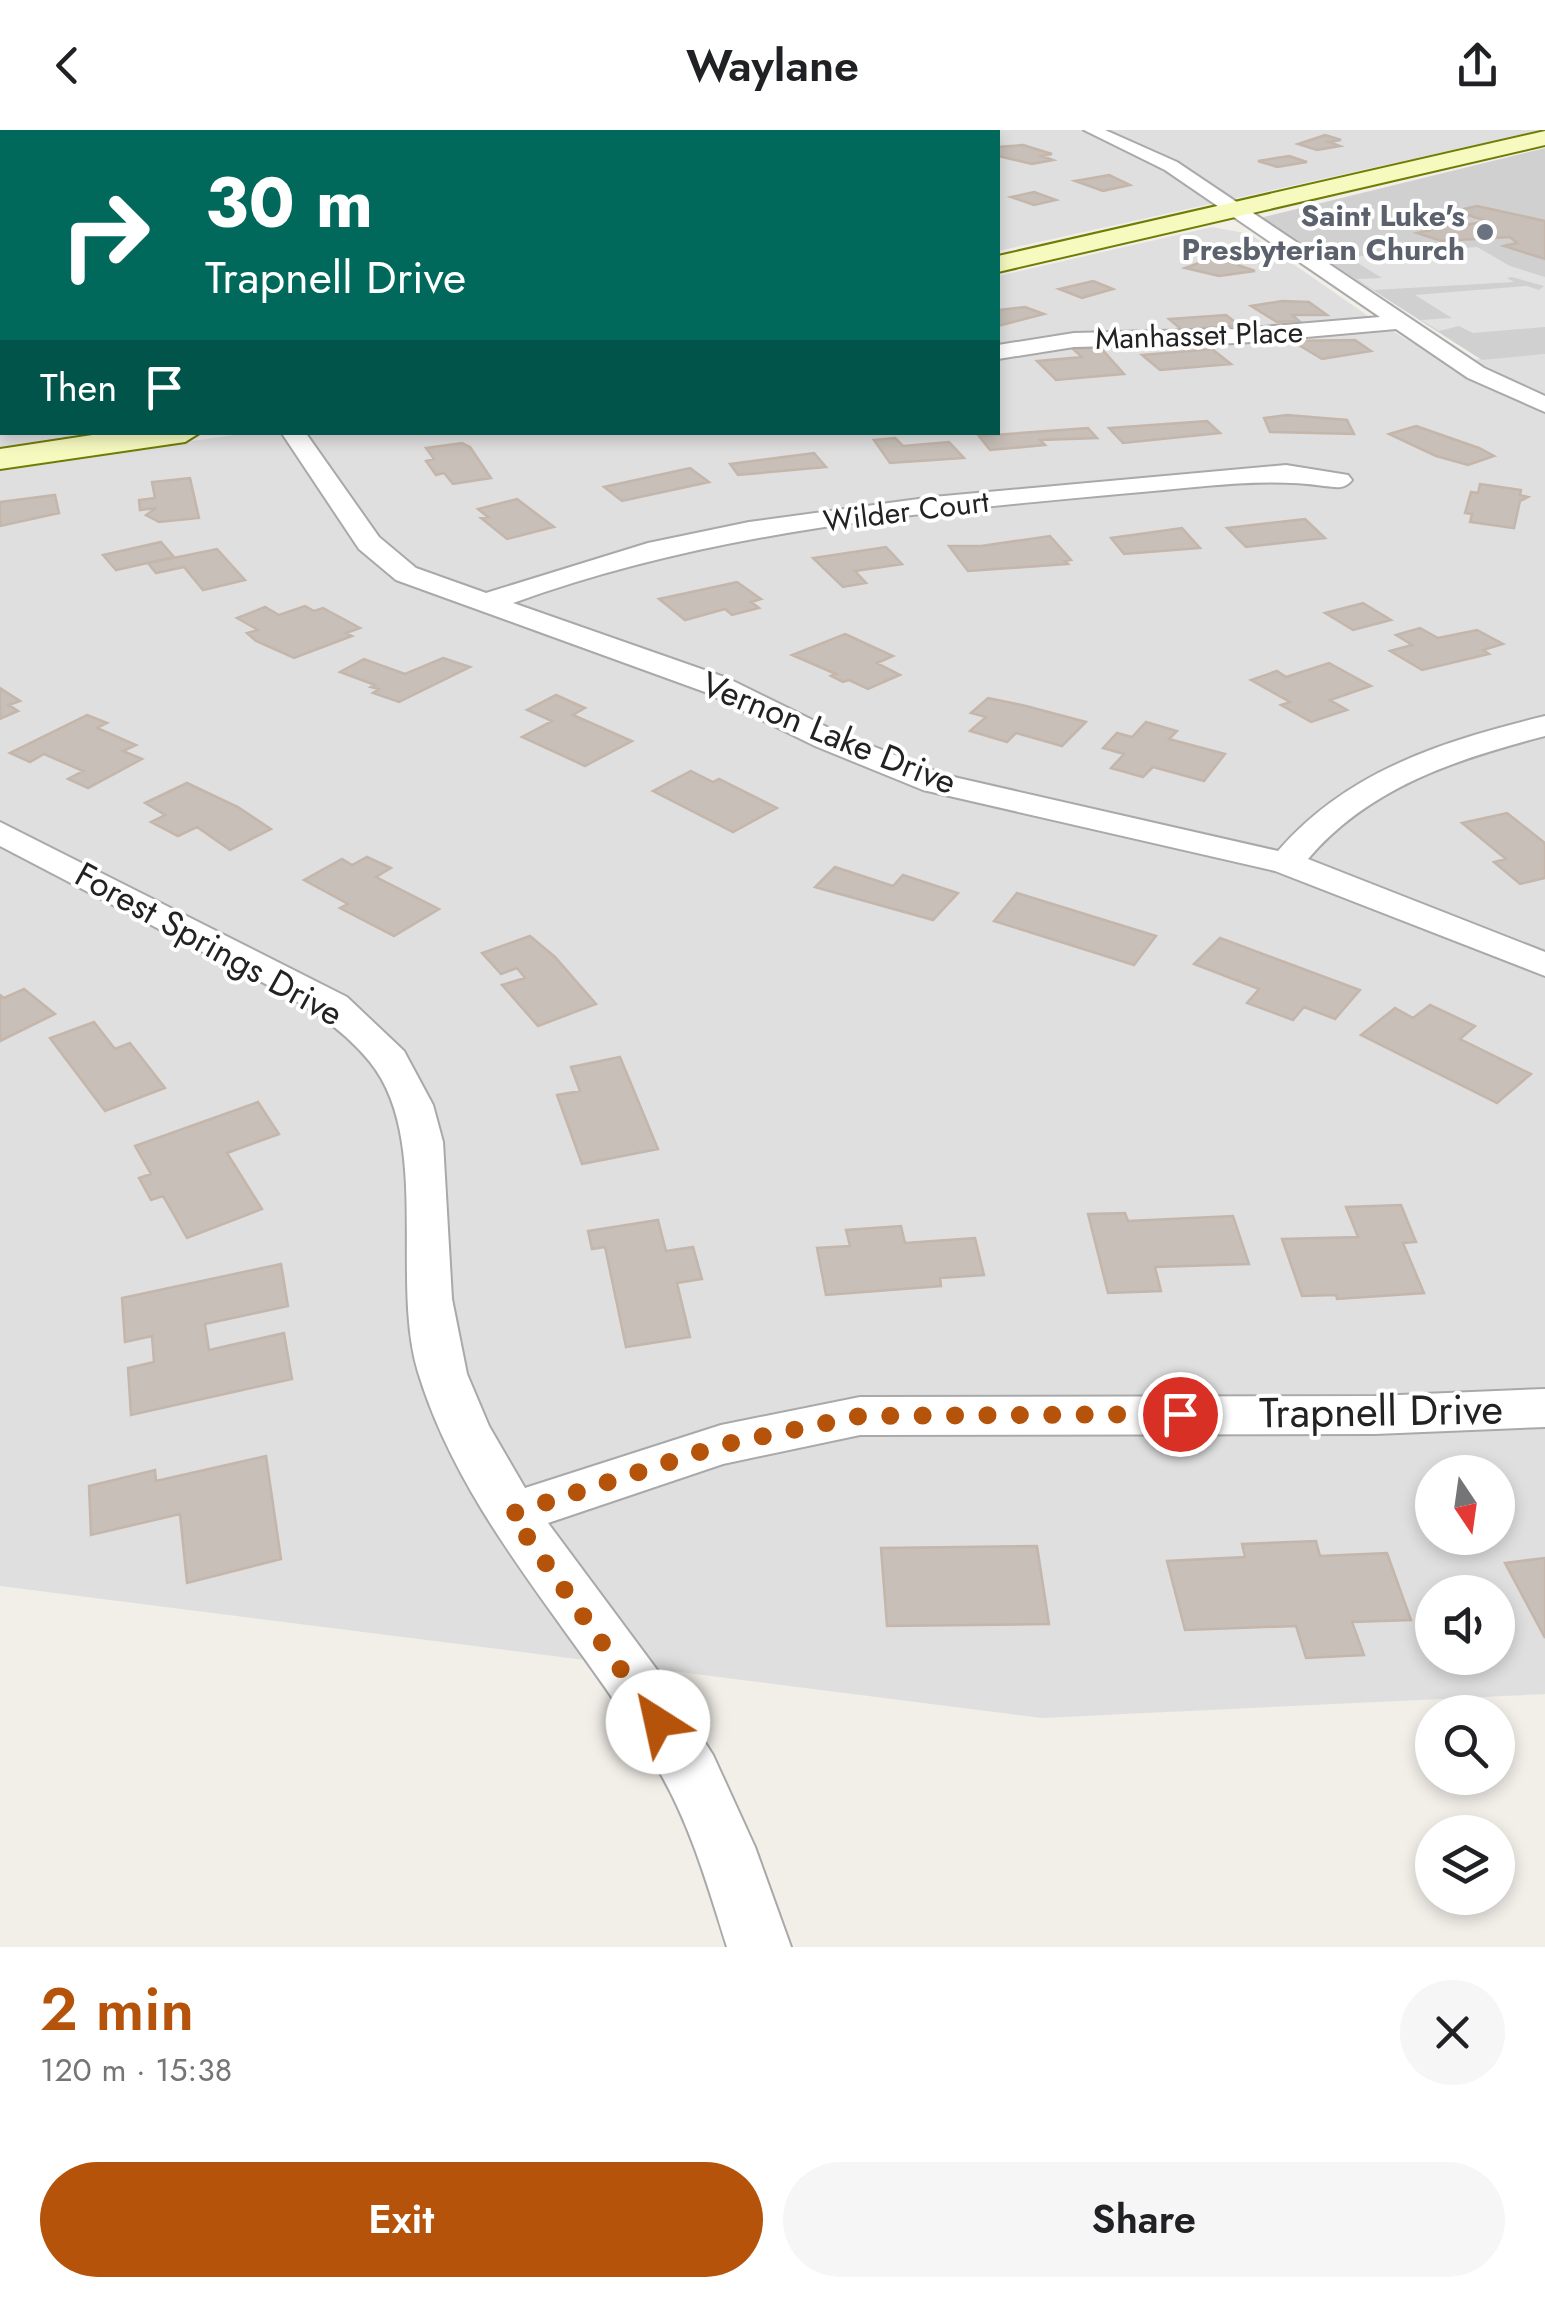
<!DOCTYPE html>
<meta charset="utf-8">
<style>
body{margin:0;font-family:Jost,sans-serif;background:#f6f6f6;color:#202124;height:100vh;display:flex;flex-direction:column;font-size:38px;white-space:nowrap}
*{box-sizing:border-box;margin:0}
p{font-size:32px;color:#757577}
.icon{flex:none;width:55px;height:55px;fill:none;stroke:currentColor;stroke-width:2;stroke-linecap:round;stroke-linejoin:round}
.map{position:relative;height:1817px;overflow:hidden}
.panel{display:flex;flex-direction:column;background:#fff;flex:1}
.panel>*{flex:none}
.banner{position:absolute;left:0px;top:0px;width:1000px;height:305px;box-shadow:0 5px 15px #0003;background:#00695c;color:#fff;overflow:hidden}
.needle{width:65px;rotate:167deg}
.controls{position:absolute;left:1415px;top:1325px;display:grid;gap:20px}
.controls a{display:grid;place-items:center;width:100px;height:100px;border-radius:50%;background:#fff;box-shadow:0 5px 15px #0003;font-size:50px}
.pin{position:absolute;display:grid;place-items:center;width:85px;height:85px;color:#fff;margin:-42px;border:5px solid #fff;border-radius:50%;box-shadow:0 2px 10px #0007}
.me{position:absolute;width:110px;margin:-55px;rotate:325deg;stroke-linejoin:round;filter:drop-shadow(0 0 8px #0008)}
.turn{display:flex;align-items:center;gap:35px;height:210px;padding:0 40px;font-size:45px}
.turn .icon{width:130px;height:130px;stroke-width:2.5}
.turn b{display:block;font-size:70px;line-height:85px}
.then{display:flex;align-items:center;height:95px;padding:0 40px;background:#0003;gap:20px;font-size:38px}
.round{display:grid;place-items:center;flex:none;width:105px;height:105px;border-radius:52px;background:#f6f6f6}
.head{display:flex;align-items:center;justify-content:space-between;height:170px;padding:0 40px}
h1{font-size:60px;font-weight:600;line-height:75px;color:#b45309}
.action{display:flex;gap:20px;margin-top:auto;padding:20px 40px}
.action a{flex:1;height:115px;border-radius:60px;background:#b45309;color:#fff;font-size:40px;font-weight:600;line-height:115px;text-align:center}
.action a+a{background:#f6f6f6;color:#202124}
header{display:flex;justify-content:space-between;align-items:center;height:130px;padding:0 40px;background:#fff;font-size:45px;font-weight:600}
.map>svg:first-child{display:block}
</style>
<header><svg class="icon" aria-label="back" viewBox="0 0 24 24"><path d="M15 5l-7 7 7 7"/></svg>Waylane<svg class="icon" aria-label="share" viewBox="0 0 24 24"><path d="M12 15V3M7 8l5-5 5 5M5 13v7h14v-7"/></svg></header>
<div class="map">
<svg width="1545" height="1817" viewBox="0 0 1545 1817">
<rect width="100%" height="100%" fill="#f2efe9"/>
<path fill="#e0dfdf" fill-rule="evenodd" d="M 0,0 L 1543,0 L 998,121 L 998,2 L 2,2 L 2,302 L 123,303 L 0,320 Z
M 1212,97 L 1250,104 L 1371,188 L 1444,232 L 1545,224 L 1545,1564 L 1042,1588 L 0,1456 L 0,339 L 254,302 L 998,302 L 998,146 ZM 1432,1342 L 1498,1342 L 1498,1408 L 1432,1408 ZM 1432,1462 L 1498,1462 L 1498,1528 L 1432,1528 Z"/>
<path fill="#d0d0d0" d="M 1545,18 L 1545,224 L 1482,230 L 1260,88 Z"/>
<path fill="#e2e2e2" d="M 1477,117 L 1510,136 L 1545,147 L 1545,197 L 1473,203 L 1459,196 L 1439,201 L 1421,190 L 1452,188 L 1415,165 L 1527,156 L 1539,160 L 1544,156 L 1512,147 L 1507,148 L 1514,152 L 1374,160 L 1357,149 L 1382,148 L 1348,127 Z"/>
<path fill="#c7bfb8" stroke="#c4b6ab" stroke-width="2.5" d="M 1325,5 L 1341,10 L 1329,12 L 1340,16 L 1317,20 L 1298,14 Z
M 1023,15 L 1052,24 L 1042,26 L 1053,30 L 1032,34 L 998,26 L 998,17 Z
M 1289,26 L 1307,32 L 1277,37 L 1258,31 Z
M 1109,45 L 1130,55 L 1103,61 L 1075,51 Z
M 1034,62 L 1056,70 L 1034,75 L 1011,67 Z
M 1477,76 L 1545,91 L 1545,129 L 1504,116 L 1517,113 L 1510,107 L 1441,111 L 1417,103 L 1431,100 L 1426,93 L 1439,90 L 1466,95 L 1486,91 L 1465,84 L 1464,79 Z
M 1215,127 L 1255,141 L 1219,146 L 1185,138 Z
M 1093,151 L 1113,159 L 1082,168 L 1059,159 Z
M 1282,171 L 1309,172 L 1327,185 L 1292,185 L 1299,191 L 1277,192 L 1251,176 Z
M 1025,177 L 1044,184 L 998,196 L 998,180 Z
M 1226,185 L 1239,195 L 1182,200 L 1169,189 Z
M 1355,210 L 1371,221 L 1322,229 L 1292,211 Z
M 1100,217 L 1124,244 L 1056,250 L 1037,231 L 1082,227 L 1073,219 Z
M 1212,219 L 1231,234 L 1160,240 L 1142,225 Z
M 1287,285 L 1347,290 L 1354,304 L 1270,302 L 1264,288 Z
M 1207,291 L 1220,303 L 1123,313 L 1109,298 Z
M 1416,296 L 1479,318 L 1494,326 L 1468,335 L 1436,326 L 1389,304 Z
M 1088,298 L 1097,308 L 1040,310 L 1045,315 L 990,320 L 979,306 Z
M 895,308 L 903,316 L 949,312 L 964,328 L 890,333 L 874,310 Z
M 462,313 L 470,317 L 491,348 L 453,354 L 444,343 L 436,345 L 426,331 L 434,329 L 426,318 Z
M 814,323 L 826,337 L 738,345 L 730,334 Z
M 690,338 L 709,352 L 622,371 L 604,357 Z
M 190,348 L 199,388 L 159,392 L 146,385 L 156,378 L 140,380 L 139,370 L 155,368 L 152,352 Z
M 1480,354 L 1521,360 L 1520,365 L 1528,367 L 1520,371 L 1514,398 L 1470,392 L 1472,384 L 1465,383 L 1471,362 L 1478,363 Z
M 55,365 L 59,383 L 0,396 L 0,372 Z
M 517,369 L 554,397 L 507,409 L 481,388 L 488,387 L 478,379 Z
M 1305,389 L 1325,408 L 1246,417 L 1227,398 Z
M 1182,398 L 1200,418 L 1124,424 L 1111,408 Z
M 1050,406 L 1071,430 L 1065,431 L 1068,434 L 968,441 L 949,416 L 981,416 Z
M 161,412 L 174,427 L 116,440 L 103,425 Z
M 886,417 L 902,434 L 855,441 L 866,453 L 843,457 L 813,428 Z
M 217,419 L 245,450 L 203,460 L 184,437 L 156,443 L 148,433 Z
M 737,452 L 761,469 L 751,472 L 759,478 L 732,485 L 725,479 L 685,490 L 659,469 Z
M 1363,473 L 1391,490 L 1353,500 L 1325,483 Z
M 305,476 L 314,481 L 323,478 L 360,498 L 346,503 L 352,506 L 294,528 L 256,511 L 247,503 L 258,500 L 237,488 L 265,477 L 279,485 Z
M 1420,498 L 1438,508 L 1477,500 L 1503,514 L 1483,520 L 1489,524 L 1422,540 L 1390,521 L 1412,515 L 1396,505 Z
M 845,504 L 893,526 L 877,533 L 900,545 L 868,559 L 849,550 L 843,552 L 831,546 L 836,544 L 792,525 Z
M 443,528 L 470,537 L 399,572 L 373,563 L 379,559 L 371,557 L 375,555 L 340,542 L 364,529 L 405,544 Z
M 1329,533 L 1371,556 L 1330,570 L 1347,580 L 1311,592 L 1281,575 L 1290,572 L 1251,550 L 1277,541 L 1286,547 Z
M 0,558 L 20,571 L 9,575 L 18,581 L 0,589 Z
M 556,565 L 585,578 L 573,585 L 632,611 L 585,636 L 522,607 L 552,591 L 527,580 Z
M 988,568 L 1026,576 L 1086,592 L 1062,616 L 1016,603 L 1007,612 L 970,601 L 986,587 L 971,583 Z
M 87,585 L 107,593 L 97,598 L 136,615 L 123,621 L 142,629 L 88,658 L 68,649 L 83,641 L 44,624 L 30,632 L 10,623 Z
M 1146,592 L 1177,601 L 1169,609 L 1225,624 L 1204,651 L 1153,637 L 1143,647 L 1111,638 L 1124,624 L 1103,618 L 1117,603 L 1132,607 Z
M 691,641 L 713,652 L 719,649 L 777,678 L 733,702 L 653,661 Z
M 187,653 L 238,677 L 271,699 L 230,720 L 197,697 L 178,706 L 151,692 L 165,685 L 145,673 Z
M 1507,683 L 1545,713 L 1545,748 L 1520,754 L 1494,732 L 1506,729 L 1462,693 Z
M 367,727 L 391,738 L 376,747 L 439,779 L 394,806 L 340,778 L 348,774 L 304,750 L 342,729 L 352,735 Z
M 835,737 L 893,756 L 903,745 L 958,763 L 933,790 L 815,757 Z
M 1017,763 L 1156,806 L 1134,835 L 994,791 Z
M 530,806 L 555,827 L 596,874 L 538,896 L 502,855 L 525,848 L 517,838 L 501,844 L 482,823 Z
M 1220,808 L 1360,860 L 1335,889 L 1304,877 L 1293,890 L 1247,873 L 1259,859 L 1194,834 Z
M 24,859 L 55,884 L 0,911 L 0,865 L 4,868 Z
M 1430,875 L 1475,896 L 1460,909 L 1531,944 L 1497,973 L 1361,905 L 1395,878 L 1413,888 Z
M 94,892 L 115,919 L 130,913 L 165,958 L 105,981 L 50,908 Z
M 620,927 L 658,1019 L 582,1034 L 557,965 L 580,961 L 571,937 Z
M 258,972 L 279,1004 L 227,1023 L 262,1079 L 187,1108 L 163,1066 L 151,1070 L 139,1048 L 151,1044 L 135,1016 Z
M 1401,1075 L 1416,1112 L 1403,1113 L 1424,1163 L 1337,1169 L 1336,1165 L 1302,1166 L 1282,1109 L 1358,1107 L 1346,1077 Z
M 1125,1083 L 1128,1091 L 1233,1086 L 1249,1134 L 1155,1137 L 1161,1161 L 1108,1163 L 1088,1084 Z
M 658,1090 L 666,1121 L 693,1117 L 702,1149 L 677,1153 L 690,1207 L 626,1217 L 605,1117 L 592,1119 L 588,1101 Z
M 901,1096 L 905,1113 L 975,1108 L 984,1145 L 940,1148 L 941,1156 L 826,1165 L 817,1118 L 850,1116 L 846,1100 Z
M 281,1134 L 288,1176 L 205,1194 L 209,1220 L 284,1203 L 292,1249 L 131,1285 L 128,1238 L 154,1232 L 152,1206 L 125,1212 L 122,1168 Z
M 266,1326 L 281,1429 L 187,1453 L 180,1384 L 91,1405 L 89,1356 L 155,1340 L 156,1351 Z
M 1316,1411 L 1320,1426 L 1387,1423 L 1411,1490 L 1352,1492 L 1364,1525 L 1306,1528 L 1296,1496 L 1185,1500 L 1167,1431 L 1245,1427 L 1242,1414 Z
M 1037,1416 L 1049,1494 L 887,1496 L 881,1418 Z
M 1545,1428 L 1545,1508 L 1505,1433 Z"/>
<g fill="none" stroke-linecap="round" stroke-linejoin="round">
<g stroke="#a9a9a9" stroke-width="4">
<path id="street" d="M 1084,0 L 1105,0 L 1177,32 L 1484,238 L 1545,266 L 1545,282 L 1468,248 L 1396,199 L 1239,213 L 1074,217 L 998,229 L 998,215 L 1074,203 L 1239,199 L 1380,187 L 1165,40 Z
M 0,15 L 2,15 L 2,25 L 0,25 Z
M 0,101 L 2,101 L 2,113 L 0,113 Z
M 281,302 L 305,302 L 379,407 L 416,438 L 486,463 L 648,413 L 749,392 L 933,367 L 1286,335 L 1348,345 L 1352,350 C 1344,360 1336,357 1324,356 C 1281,350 1239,353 1195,357 C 964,379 733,393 513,473 L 727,548 L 837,602 L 945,645 L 1278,721 C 1348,640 1444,611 1545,586 L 1545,606 C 1457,629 1369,657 1308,729 L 1545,822 L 1545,846 L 1275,741 L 923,660 L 815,616 L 705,562 L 396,450 L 359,419 Z
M 0,692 L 347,867 L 404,921 L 433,975 L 443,1012 L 452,1169 L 467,1244 L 489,1296 L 525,1358 L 721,1295 L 860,1267 L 1375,1266 L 1545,1259 L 1545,1297 L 1375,1304 L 860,1305 L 723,1334 L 548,1393 L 669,1556 L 713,1625 L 755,1717 L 791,1817 L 727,1817 C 708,1757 691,1696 659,1641 C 581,1506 464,1393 418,1242 C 390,1150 432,1009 370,932 C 326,878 261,853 201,821 C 134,786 67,751 0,716 Z"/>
</g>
<g stroke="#707d05" stroke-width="4">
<path id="secondary" d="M 1545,1 L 1545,15 L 998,142 L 998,126 Z
M 112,302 L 201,302 L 185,312 L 0,339 L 0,319 Z"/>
</g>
<use href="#street" fill="#fff" fill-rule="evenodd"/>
<use href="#secondary" fill="#f7fabf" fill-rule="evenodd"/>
</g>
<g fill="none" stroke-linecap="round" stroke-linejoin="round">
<path stroke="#b45309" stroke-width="18" stroke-dasharray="0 32.4" d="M 658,1592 L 511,1384 L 721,1315 L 860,1286 L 1180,1284"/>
</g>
<circle fill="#6b7280" stroke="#fff" stroke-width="4" cx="1485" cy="102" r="10"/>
<g text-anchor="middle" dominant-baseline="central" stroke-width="8" stroke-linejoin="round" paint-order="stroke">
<g font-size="30" font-weight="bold" fill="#5b616d" stroke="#fff" text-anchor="end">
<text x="1465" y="85">Saint Luke's<tspan x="1465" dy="34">Presbyterian Church</tspan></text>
</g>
<g font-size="30" fill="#222" stroke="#fff">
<text transform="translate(1199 205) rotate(-2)">Manhasset Place</text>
<text transform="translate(906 381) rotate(-7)">Wilder Court</text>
</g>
<g font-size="35" fill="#222" stroke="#fff">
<text transform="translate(829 603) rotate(22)">Vernon Lake Drive</text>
<text transform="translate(209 814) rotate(29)">Forest Springs Drive</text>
</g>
<g font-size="42" fill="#222" stroke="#fff">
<text transform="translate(1381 1281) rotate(-1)">Trapnell Drive</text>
</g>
</g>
</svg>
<div class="controls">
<a><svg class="needle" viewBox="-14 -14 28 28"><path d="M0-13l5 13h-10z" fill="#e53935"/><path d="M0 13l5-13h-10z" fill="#757577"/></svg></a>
<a><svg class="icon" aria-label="sound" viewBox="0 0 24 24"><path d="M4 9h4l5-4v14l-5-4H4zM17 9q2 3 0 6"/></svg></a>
<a><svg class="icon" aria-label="search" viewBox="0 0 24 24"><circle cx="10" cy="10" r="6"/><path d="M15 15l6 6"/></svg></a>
<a><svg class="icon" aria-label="layers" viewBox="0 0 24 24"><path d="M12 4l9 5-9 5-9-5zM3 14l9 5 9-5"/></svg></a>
</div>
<div class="pin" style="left:1180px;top:1284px;background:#d93025"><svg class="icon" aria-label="arrive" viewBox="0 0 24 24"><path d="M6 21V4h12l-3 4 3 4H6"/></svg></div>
<svg class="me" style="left:658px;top:1592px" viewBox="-20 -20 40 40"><circle r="19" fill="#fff"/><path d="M0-13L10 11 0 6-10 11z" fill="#b45309"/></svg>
<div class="banner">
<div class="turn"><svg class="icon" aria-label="right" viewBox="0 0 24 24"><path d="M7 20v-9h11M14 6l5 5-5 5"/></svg><div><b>30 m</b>Trapnell Drive</div></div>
<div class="then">Then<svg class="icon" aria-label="arrive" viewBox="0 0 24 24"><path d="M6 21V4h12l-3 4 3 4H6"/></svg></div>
</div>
</div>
<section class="panel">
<div class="head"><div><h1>2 min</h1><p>120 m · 15:38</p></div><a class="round"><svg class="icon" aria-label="close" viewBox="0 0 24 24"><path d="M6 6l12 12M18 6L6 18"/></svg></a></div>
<div class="action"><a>Exit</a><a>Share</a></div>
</section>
